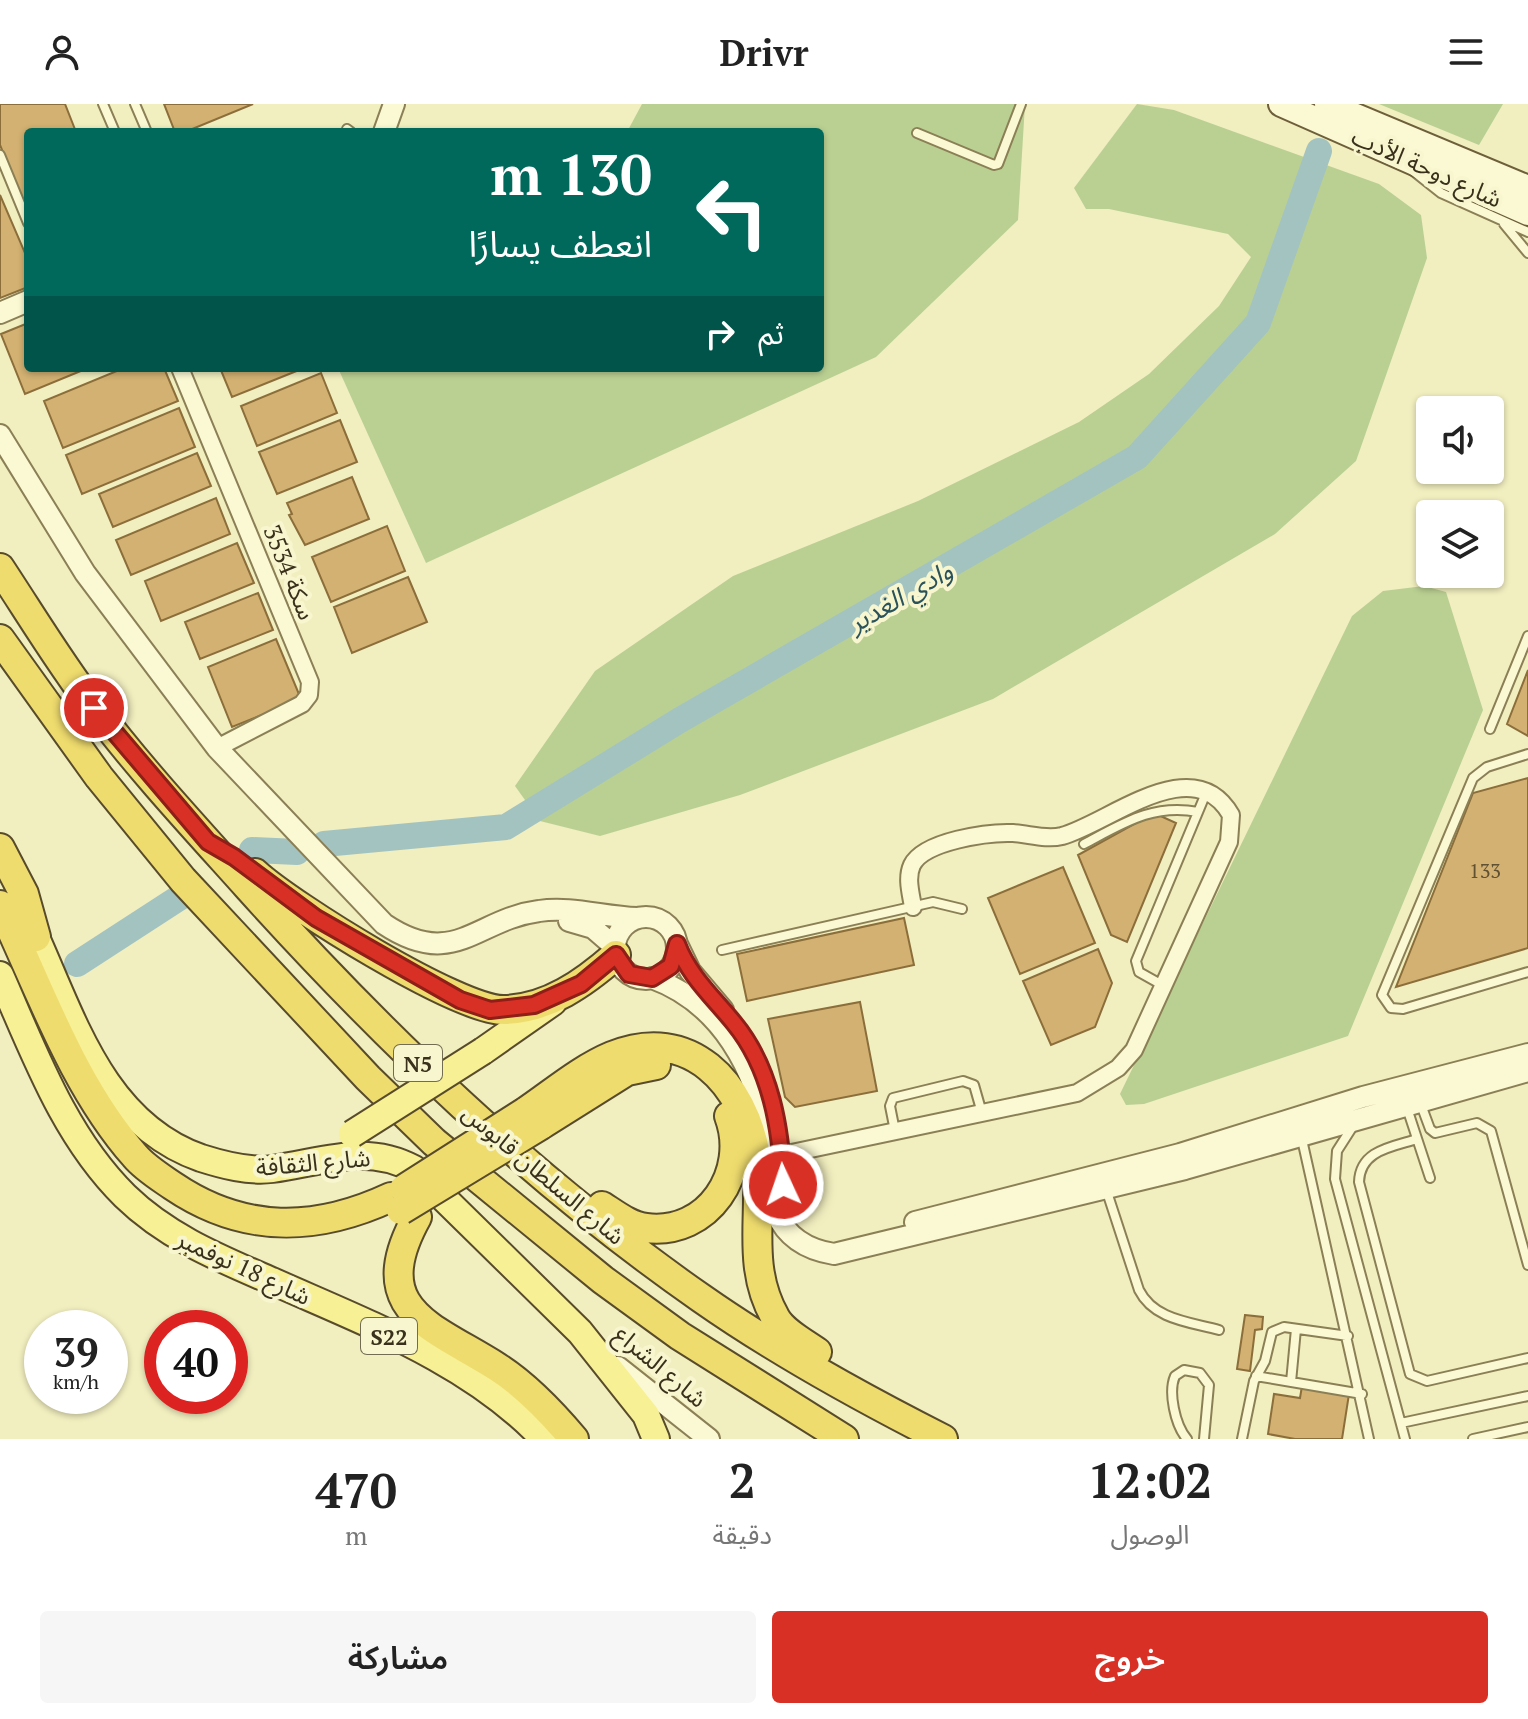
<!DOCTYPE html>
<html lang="ar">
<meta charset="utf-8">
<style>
body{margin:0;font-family:"PT Serif","Noto Sans Arabic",serif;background:#f6f6f6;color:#222;direction:rtl;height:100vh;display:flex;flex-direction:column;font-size:30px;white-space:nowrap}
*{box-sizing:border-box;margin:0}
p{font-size:26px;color:#767676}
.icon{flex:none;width:44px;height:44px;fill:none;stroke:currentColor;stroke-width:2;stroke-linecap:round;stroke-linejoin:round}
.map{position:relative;height:1335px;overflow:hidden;direction:ltr}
.sheet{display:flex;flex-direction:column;background:#fff;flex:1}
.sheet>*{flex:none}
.top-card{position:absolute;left:24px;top:24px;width:800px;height:244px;border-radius:8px;box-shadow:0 2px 6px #0004;direction:rtl;background:#00695c;color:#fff;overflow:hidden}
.fabs{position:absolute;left:1416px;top:292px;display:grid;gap:16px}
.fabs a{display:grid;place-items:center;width:88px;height:88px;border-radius:8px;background:#fff;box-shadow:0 2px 6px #0004;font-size:40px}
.speed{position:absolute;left:24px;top:1206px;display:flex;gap:16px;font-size:40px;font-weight:700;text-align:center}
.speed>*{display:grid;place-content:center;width:104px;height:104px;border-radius:50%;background:#fff;box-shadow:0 2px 6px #0004;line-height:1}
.speed small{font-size:20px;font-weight:400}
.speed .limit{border:12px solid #d22;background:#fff;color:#111}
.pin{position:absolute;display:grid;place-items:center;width:68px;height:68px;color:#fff;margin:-34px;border:4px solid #fff;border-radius:50%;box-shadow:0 2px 8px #0007}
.me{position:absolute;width:88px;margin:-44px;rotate:357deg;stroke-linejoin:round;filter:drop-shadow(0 0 6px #0008)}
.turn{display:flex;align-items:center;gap:28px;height:168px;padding:0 40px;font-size:36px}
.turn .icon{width:104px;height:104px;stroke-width:2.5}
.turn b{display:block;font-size:56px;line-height:68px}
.then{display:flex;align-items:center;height:76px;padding:0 40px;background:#0003;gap:16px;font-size:30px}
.eta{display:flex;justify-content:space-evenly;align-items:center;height:136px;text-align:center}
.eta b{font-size:48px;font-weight:600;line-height:56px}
.primary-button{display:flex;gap:16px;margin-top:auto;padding:16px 40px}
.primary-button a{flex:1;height:92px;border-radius:8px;background:#d93025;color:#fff;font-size:32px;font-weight:600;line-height:92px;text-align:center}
.primary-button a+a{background:#f6f6f6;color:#222}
header{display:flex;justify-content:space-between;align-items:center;height:104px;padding:0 40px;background:#fff;font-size:36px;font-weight:600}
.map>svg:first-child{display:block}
</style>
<header><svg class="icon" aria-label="menu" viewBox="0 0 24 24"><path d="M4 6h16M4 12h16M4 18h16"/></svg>Drivr<svg class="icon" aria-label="person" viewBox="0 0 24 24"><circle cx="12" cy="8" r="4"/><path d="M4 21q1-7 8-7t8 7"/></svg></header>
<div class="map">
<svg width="1528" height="1335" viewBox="0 0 1528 1335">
<rect width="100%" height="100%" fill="#f1eebf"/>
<path fill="#bad092" d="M 642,0 L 1025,0 L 1018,116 L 876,253 L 426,459 L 338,264 L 820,264 L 820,28 L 627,28 Z
M 1137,0 L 1174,6 L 1379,80 L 1421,111 L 1427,154 L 1356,357 L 1275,430 L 993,595 L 740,691 L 600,732 L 540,717 L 515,682 L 595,567 L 733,472 L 918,397 L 1079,318 L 1149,270 L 1219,202 L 1251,153 L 1228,130 L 1109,105 L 1086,105 L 1074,84 Z
M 1379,0 L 1503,0 L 1479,41 Z
M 1424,482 L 1446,488 L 1483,606 L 1348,932 L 1144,1000 L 1126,1001 L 1120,990 L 1352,512 L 1383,487 Z"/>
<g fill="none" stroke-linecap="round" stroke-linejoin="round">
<path stroke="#a3c3c1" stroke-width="26" d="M 324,740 L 506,723 L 680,616 L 1137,353 L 1258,219 L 1319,47
M 252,746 L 297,748
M 77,860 L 188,788"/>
</g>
<path fill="#d2b172" stroke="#8c6e3a" stroke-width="2" d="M 0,0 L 65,0 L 76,28 L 28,28 L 28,110 L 0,41 Z
M 164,0 L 253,0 L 185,28 L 175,28 Z
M 0,91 L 28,156 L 28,183 L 0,194 Z
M 28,219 L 28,264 L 88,264 L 25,290 L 1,230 Z
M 124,264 L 164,264 L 178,297 L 63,344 L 44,297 Z
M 220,264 L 304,264 L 232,293 Z
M 321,269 L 337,309 L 257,342 L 241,302 Z
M 179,304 L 195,343 L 82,390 L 66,351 Z
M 340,316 L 357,358 L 277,390 L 259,348 Z
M 197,349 L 211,382 L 113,423 L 99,390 Z
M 352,373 L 369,415 L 305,441 L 289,411 L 292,410 L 287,399 Z
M 216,394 L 230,430 L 131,471 L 116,436 Z
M 387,422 L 405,467 L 331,498 L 312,453 Z
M 237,439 L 254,479 L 161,517 L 145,477 Z
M 408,473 L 427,518 L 352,549 L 334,503 Z
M 258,489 L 273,526 L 200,555 L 185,518 Z
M 276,535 L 301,595 L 232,623 L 208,563 Z
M 1528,566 L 1528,632 L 1507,620 Z
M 1528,674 L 1528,844 L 1396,883 L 1473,689 Z
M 1154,709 L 1176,719 L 1127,838 L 1111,831 L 1078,751 Z
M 1063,763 L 1095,839 L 1020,870 L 988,794 Z
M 904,814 L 914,861 L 747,897 L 737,850 Z
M 1098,845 L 1112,879 L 1095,923 L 1051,941 L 1023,877 Z
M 860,898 L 877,987 L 795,1003 L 785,993 L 768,915 Z
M 1245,1211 L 1263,1213 L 1262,1225 L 1255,1226 L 1250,1267 L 1237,1265 Z
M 1302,1282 L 1349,1290 L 1342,1335 L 1295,1335 L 1268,1330 L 1274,1290 L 1300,1294 Z"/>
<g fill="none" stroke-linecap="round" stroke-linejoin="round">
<g stroke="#8b7f56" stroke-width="12">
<path id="service" d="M 103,0 L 115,28
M 135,0 L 147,28
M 347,25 L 351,28
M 917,29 L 994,61 L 998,60 L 1021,0
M 0,51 L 28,119
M 1412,66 L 1441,89 L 1528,128
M 1504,120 L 1528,149
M 1490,625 L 1528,532
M 1528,650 L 1487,663 L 1473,674 L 1382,891 L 1391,904 L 1403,905 L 1528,868
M 1084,740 C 1122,720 1153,699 1198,708
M 722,846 L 933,798 L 962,805
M 1164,882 L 1139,868 L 1136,857 L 1206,689
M 1420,998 L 1430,1025 L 1435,1029 L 1477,1019 L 1491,1027 L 1528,1161
M 1406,1001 L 1430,1074
M 1353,1022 L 1337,1047 L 1335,1075 L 1405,1335
M 895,1027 L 890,1002 L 893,994 L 963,977 L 974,981 L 982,1009
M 1301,1031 L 1369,1335
M 1417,1035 C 1392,1043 1360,1046 1359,1078 L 1410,1270 L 1427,1277 L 1528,1254
M 1106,1085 L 1139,1186 C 1154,1216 1190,1218 1219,1226
M 1256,1272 L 1362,1290
M 1291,1278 L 1296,1225
M 1401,1319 L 1528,1292
M 1187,1335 C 1175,1321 1168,1288 1175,1272 L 1184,1266 L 1200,1269 L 1209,1281 L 1204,1335
M 1242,1335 L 1254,1277 L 1265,1257 L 1272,1228 L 1284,1223 L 1348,1232
M 1473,1335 L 1528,1323"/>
</g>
<g stroke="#8b7f56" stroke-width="20">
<path id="minor" d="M 180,264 L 310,578 L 309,591 L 302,600 L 217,644
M 782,1051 L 1077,989 L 1118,964 L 1134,946 L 1229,738 L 1231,711 C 1193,645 1109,719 1062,732 C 1046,736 1029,730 1013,729 C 988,728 924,737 912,761 C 906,774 911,790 913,803"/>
</g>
<g stroke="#8b7f56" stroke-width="24">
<path id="tertiary" d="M 384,28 L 394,0
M 0,209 L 28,197
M 0,331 L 85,469 L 217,644 L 384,820 C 454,867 476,815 539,807 C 571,802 604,813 637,814
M615 844a31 31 0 1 1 62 0a31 31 0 1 1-62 0Z
M 569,817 L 593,824 L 615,843
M 677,840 L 690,867 L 723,906
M 652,874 C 721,899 757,966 768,1036 C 772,1060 767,1087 776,1109 C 787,1134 808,1146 834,1150 L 1185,1065 L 1528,967
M 915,1118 L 1180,1050 L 1363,993 L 1528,950
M 618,1263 L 709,1335"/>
</g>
<g stroke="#6d5f39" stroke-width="28">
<path id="secondary" d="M 1281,0 L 1528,109
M 1327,0 L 1528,84"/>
</g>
<g stroke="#584b2b" stroke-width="30">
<path id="primary" d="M 28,816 C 70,904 98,1018 201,1054 C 223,1061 249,1068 272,1065 C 323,1058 366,1039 414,1065 L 580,1228 L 646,1311 L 656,1335
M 0,871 C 34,948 64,1032 125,1092 C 167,1133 219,1154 272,1177 C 366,1219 472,1258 544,1335
M 483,947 L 553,898"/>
</g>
<g stroke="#584b2b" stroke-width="32">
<path id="trunk" d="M 0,464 C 31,511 61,561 95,605 C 142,667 196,725 248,783 C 385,935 533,1077 701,1194 C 778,1248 860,1293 943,1335
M 0,535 L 99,673 L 183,776 L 368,974 L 434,1038 L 603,1176 L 680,1232 L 844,1335
M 0,744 L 24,790 L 36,833
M 255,769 C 291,802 459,907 504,906 C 548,905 584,879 616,851
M 0,801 C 40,885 73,982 135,1052 C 145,1064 160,1073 173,1082 C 244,1130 316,1128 391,1093
M 525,1008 C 553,989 581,965 612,952 C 690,920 744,980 756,1052 C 764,1107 745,1160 775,1213 C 783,1228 803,1238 817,1248
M 541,1021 L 627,967 L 656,961
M 602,1102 C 616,1111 630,1122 646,1124 C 708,1132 750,1068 729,1012
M 417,1113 C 365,1207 433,1222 497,1263 C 527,1282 552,1309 574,1335"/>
</g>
<use href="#service" stroke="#fbf9d3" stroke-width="8"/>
<use href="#minor" stroke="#fbf9d3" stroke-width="16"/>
<use href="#tertiary" stroke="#fbf9d3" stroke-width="20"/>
<use href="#secondary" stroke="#fbf9d3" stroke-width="24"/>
<use href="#primary" stroke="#f7f094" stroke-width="26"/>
<use href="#trunk" stroke="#efdc6e" stroke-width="28"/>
<g stroke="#584b2b" stroke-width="30" stroke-linecap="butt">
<path id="primary-bridge" d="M 352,1030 L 483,947"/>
</g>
<g stroke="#584b2b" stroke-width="32" stroke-linecap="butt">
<path id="trunk-bridge" d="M 404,1085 L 525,1008
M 401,1106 L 541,1021"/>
</g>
<use href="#primary-bridge" stroke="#f7f094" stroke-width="26"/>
<use href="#trunk-bridge" stroke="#efdc6e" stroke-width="28"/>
</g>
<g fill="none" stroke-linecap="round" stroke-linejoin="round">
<g stroke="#8d1f18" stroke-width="20">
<path id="route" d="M 94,604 L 208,738 L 234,753 L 316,814 L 460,896 L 490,906 L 534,901 L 581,880 L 616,851 L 629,870 L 652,874 L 671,862 L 677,840 C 689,872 713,893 734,919 C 771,964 781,1025 783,1081"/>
</g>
<use href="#route" stroke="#d93025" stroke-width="14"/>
</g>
<g text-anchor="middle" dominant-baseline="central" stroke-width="8" stroke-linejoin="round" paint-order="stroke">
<g font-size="20" fill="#5f5132">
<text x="1485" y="766">133</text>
</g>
<g fill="#f8f6cf" stroke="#726c52" stroke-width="2">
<rect x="394" y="941" width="48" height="36" rx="6"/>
<rect x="361" y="1214" width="56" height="36" rx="6"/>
</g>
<g font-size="22" font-weight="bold" fill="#39311c">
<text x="418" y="959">N5</text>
<text x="389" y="1232">S22</text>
</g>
<g font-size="24" fill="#39311c" stroke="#f8f6cf">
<text transform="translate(1427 63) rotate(24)">شارع دوحة الأدب</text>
<text transform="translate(290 468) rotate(68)">سكة 3534</text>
<text transform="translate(313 1058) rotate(-5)">شارع الثقافة</text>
<text transform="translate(544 1070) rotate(40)">شارع السلطان قابوس</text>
<text transform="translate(244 1163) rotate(25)">شارع 18 نوفمبر</text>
<text transform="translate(661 1262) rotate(40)">شارع الشراع</text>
</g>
<g font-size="26" font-style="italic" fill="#2a525a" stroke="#f8f6cf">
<text transform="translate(900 492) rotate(-30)">وادي الغدير</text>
</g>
</g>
</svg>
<div class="fabs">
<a><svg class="icon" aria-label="sound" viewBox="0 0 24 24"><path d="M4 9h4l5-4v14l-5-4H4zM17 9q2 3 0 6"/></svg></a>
<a><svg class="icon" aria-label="layers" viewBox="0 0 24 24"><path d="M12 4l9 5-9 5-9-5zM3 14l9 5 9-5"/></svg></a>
</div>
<div class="speed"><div>39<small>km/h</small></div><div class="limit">40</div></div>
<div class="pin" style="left:94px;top:604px;background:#d93025"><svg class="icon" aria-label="arrive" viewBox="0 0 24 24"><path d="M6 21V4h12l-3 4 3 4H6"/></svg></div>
<svg class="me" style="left:783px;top:1081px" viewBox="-20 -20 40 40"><circle r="17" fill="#d93025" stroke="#fff" stroke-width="3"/><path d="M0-11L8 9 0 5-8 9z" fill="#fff"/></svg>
<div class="top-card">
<div class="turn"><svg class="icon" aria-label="left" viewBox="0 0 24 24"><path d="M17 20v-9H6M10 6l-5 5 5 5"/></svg><div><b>130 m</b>انعطف يسارًا</div></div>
<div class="then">ثم<svg class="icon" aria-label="right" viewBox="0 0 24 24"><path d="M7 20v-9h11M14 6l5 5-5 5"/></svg></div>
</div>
</div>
<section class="sheet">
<div class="eta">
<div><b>12:02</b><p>الوصول</p></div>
<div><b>2</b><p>دقيقة</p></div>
<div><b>470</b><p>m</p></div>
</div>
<div class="primary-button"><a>خروج</a><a>مشاركة</a></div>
</section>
